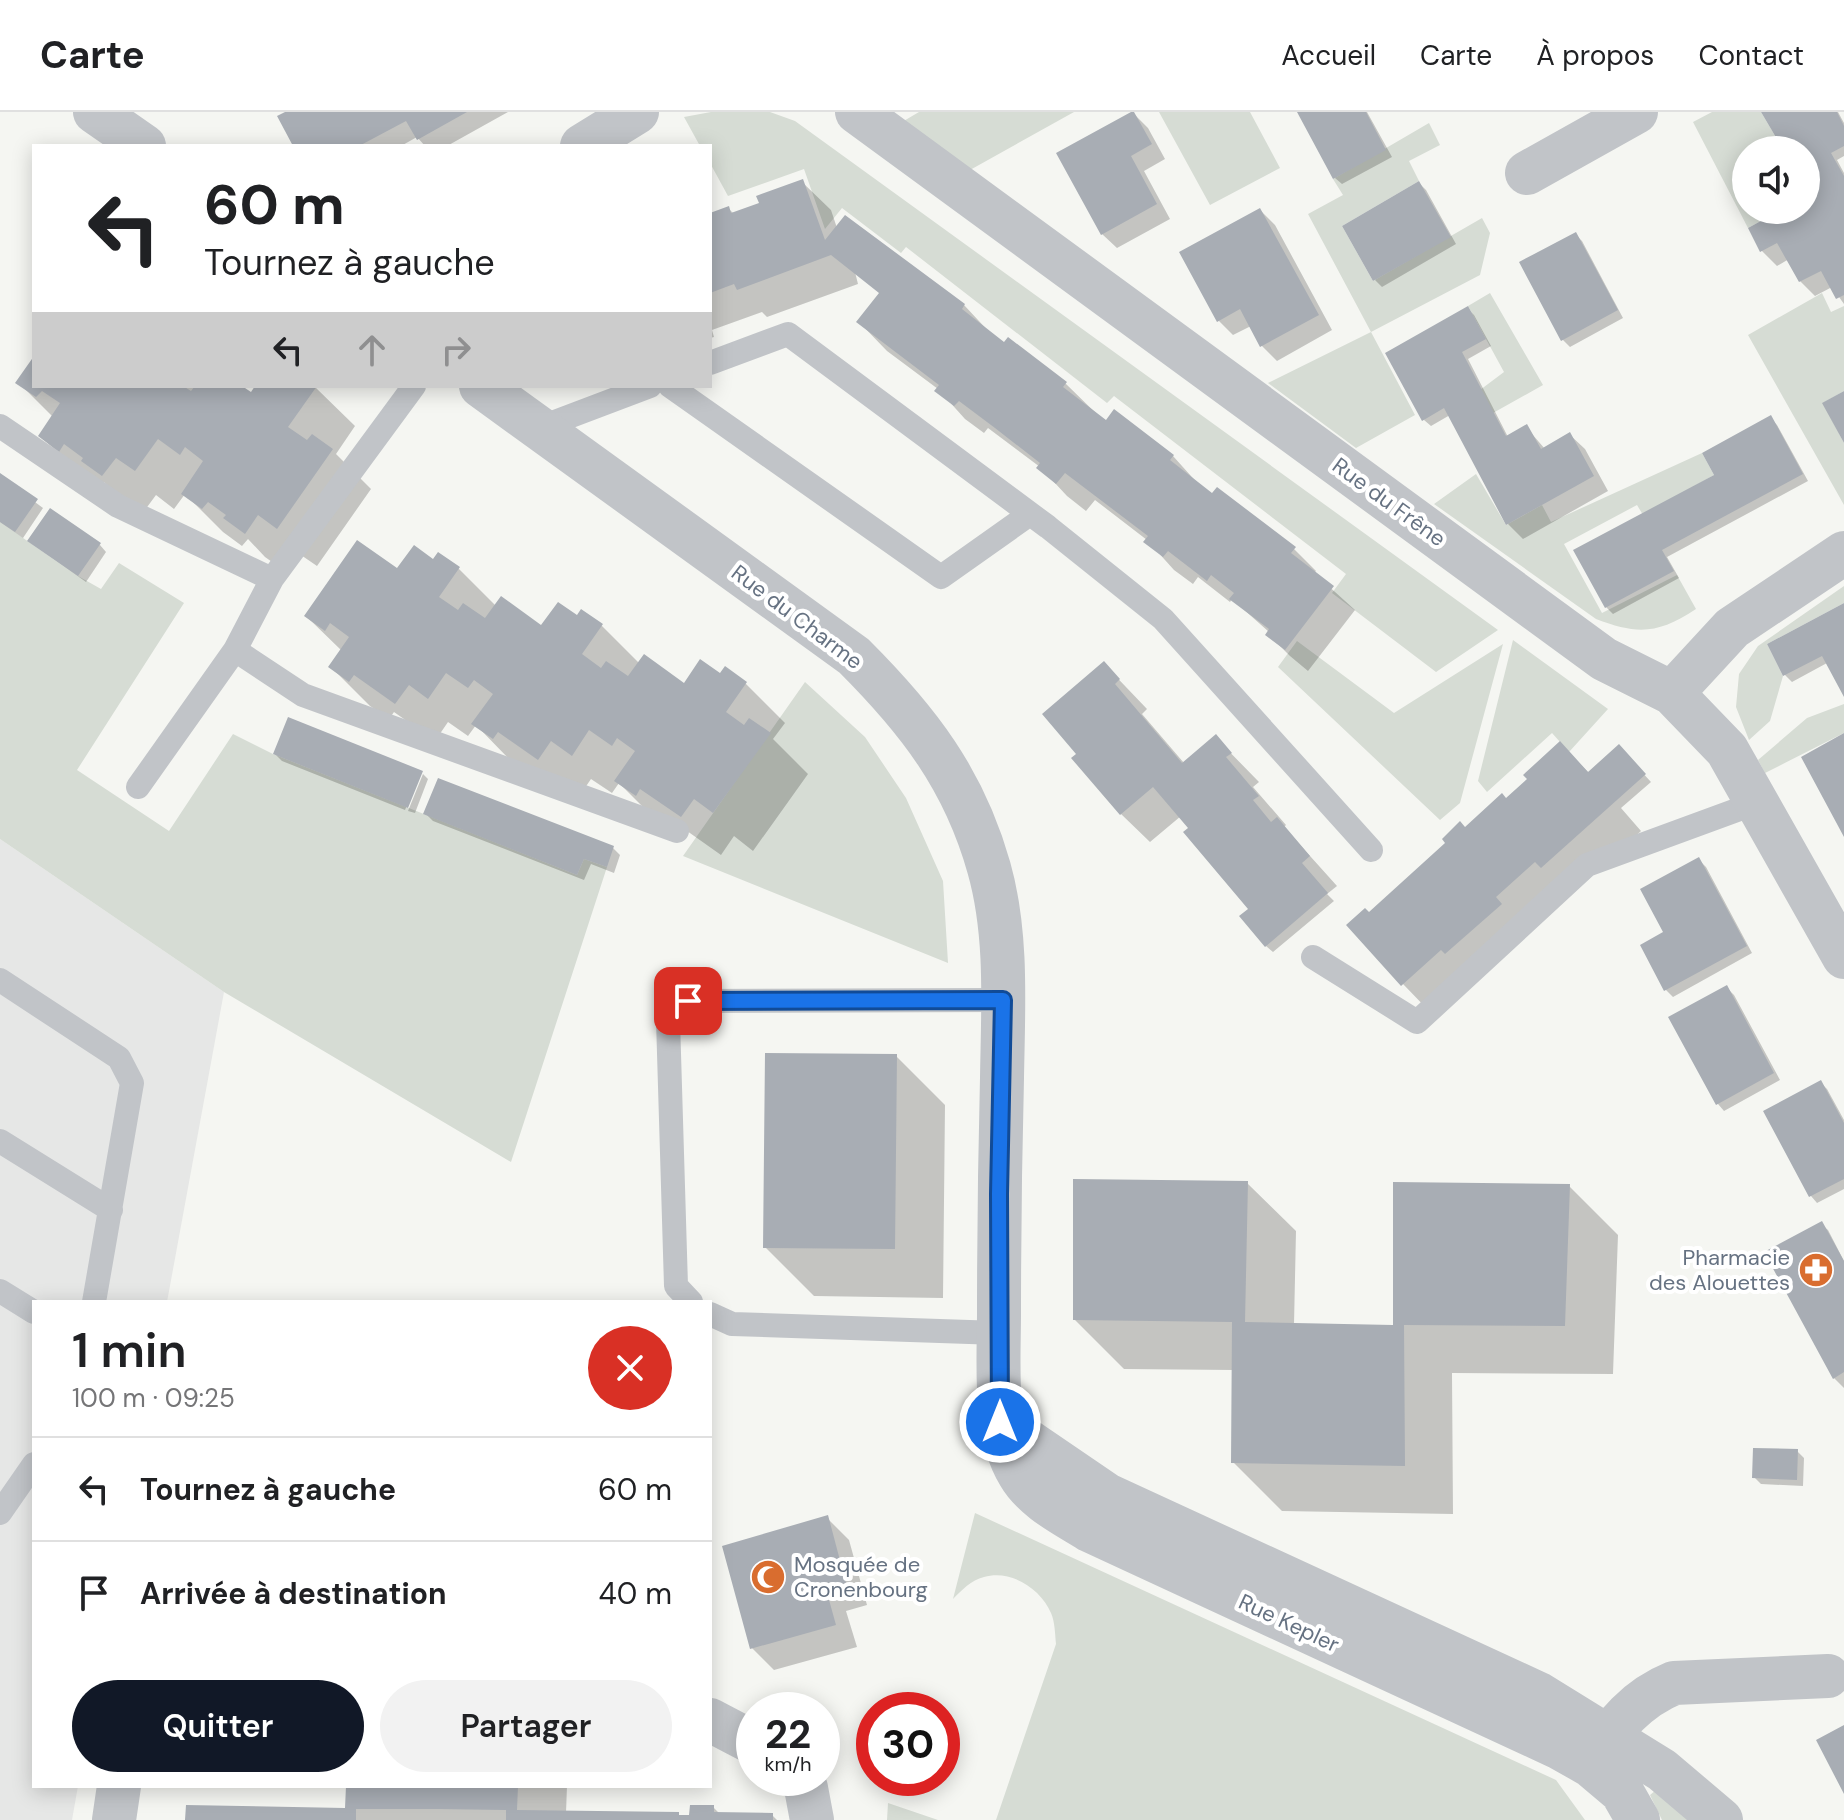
<!DOCTYPE html>
<html lang="fr">
<meta charset="utf-8">
<style>
body{margin:0;font-family:"DM Sans",sans-serif;background:#f2f2f2;color:#202124;height:100vh;display:flex;flex-direction:column;font-size:30px;white-space:nowrap}
*{box-sizing:border-box;margin:0}
p{font-size:26px;color:#757577}
.icon{flex:none;width:44px;height:44px;fill:none;stroke:currentColor;stroke-width:2;stroke-linecap:round;stroke-linejoin:round}
.map{position:relative;flex:1;overflow:hidden}
.drawer{position:absolute;left:32px;top:1188px;width:680px;height:488px;display:flex;flex-direction:column;background:#fff;border-radius:0px;box-shadow:0 4px 20px #0003}
.drawer>*{flex:none}
.guide{position:absolute;left:32px;top:32px;width:680px;height:244px;border-radius:0px;box-shadow:0 4px 20px #0003;background:#fff;color:#202124;overflow:hidden}
.fabs{position:absolute;left:1732px;top:24px;display:grid;gap:16px}
.fabs a{display:grid;place-items:center;width:88px;height:88px;border-radius:50%;background:#fff;box-shadow:0 4px 20px #0003;font-size:40px}
.speed{position:absolute;left:736px;top:1580px;display:flex;gap:16px;font-size:40px;font-weight:700;text-align:center}
.speed>*{display:grid;place-content:center;width:104px;height:104px;border-radius:50%;background:#fff;box-shadow:0 4px 20px #0003;line-height:1}
.speed small{font-size:20px;font-weight:400}
.speed .limit{border:12px solid #d22;background:#fff;color:#111}
.pin{position:absolute;display:grid;place-items:center;width:68px;height:68px;color:#fff;margin:-34px;border-radius:16px;box-shadow:0 4px 12px #0006}
.me{position:absolute;width:88px;margin:-44px;rotate:0deg;stroke-linejoin:round;filter:drop-shadow(0 0 6px #0008)}
.turn{display:flex;align-items:center;gap:28px;height:168px;padding:0 40px;font-size:36px}
.turn .icon{width:104px;height:104px;stroke-width:2.5}
.turn b{display:block;font-size:56px;line-height:68px}
.lanes{display:flex;align-items:center;height:76px;padding:0 40px;background:#0003;justify-content:center;gap:40px;direction:ltr}
.lanes .off{opacity:.35}
.round{display:grid;place-items:center;flex:none;width:84px;height:84px;border-radius:42px;background:#f2f2f2}
.head{display:flex;align-items:center;justify-content:space-between;height:136px;padding:0 40px}
h1{font-size:48px;font-weight:600;line-height:60px}
.cta{display:flex;gap:16px;margin-top:auto;padding:16px 40px}
.cta a{flex:1;height:92px;border-radius:48px;background:#111827;color:#fff;font-size:32px;font-weight:600;line-height:92px;text-align:center}
.cta a+a{background:#f2f2f2;color:#202124}
ul{padding:0;list-style:none}
li{display:flex;align-items:center;gap:24px;height:104px;padding:0 40px;border-top:2px solid #e0e0e0}
li div{flex:1}
li b{display:block;font-size:30px}
li em{font-style:normal}
header{display:flex;align-items:center;gap:48px;box-sizing:border-box;height:112px;padding:0 40px;background:#fff;border-bottom:2px solid #e0e0e0}
header strong{font-size:38px}
nav{display:flex;gap:44px;margin-inline-start:auto;font-size:28px}
.map>svg:first-child{display:block}
</style>
<header>
<strong>Carte</strong>
<nav><a>Accueil</a><a>Carte</a><a>À propos</a><a>Contact</a></nav>
</header>
<div class="map">
<svg width="1844" height="1708" viewBox="0 0 1844 1708">
<rect width="100%" height="100%" fill="#f5f6f2"/>
<path fill="#e6e7e6" d="M 0,727 L 224,880 L 167,1190 L 34,1190 L 34,1674 L 78,1674 L 72,1708 L 0,1708 Z"/>
<path fill="#d6dcd4" d="M 711,0 L 770,0 L 795,9 L 1498,518 L 1436,560 L 1332,481 L 1346,462 L 1114,284 L 1107,291 L 906,135 L 901,141 L 842,96 L 825,117 L 804,57 L 728,84 L 710,51 L 710,34 L 700,34 L 684,5 Z
M 919,0 L 1074,0 L 970,58 L 902,10 Z
M 1159,0 L 1250,0 L 1280,56 L 1210,93 Z
M 1712,0 L 1761,0 L 1781,34 L 1774,38 L 1746,38 L 1746,98 L 1781,98 L 1748,116 L 1693,10 Z
M 1429,11 L 1440,33 L 1409,49 L 1419,69 L 1342,114 L 1373,169 L 1482,106 L 1490,121 L 1480,163 L 1371,220 L 1415,303 L 1356,336 L 1268,271 L 1371,220 L 1308,102 L 1343,83 L 1333,67 Z
M 1490,181 L 1543,273 L 1493,301 L 1480,278 L 1504,260 L 1468,194 Z
M 1822,181 L 1831,200 L 1844,194 L 1844,279 L 1823,291 L 1844,331 L 1844,393 L 1748,223 Z
M 1702,341 L 1714,363 L 1643,403 L 1637,393 L 1564,432 L 1602,501 L 1677,463 L 1696,497 C 1658,522 1638,523 1596,507 L 1434,392 L 1476,362 L 1506,413 L 1542,393 L 1551,410 Z
M 0,410 L 78,464 L 101,477 L 119,451 L 184,491 L 77,658 L 169,719 L 233,622 L 273,642 L 577,763 L 584,747 L 607,755 L 511,1050 L 224,880 L 0,727 Z
M 1844,474 L 1844,491 L 1767,532 L 1783,564 L 1770,609 L 1749,628 L 1736,595 L 1739,562 L 1758,534 Z
M 1513,528 L 1608,597 L 1569,640 L 1552,621 L 1487,680 L 1478,669 Z
M 1297,529 L 1394,601 L 1503,532 L 1460,691 L 1440,708 L 1278,555 Z
M 805,570 L 865,625 L 906,686 L 943,769 L 948,851 L 683,744 Z
M 1844,592 L 1844,621 L 1765,661 L 1758,648 L 1807,606 Z
M 975,1401 L 1556,1668 L 1585,1708 L 996,1708 L 1056,1532 C 1055,1522 1055,1510 1051,1501 C 1041,1477 1011,1457 984,1465 C 971,1468 962,1478 953,1487 Z
M 1656,1678 L 1692,1708 L 1662,1708 L 1650,1683 Z
M 888,1691 L 938,1708 L 887,1708 Z"/>
<path fill="#0003" d="M 289,0 L 508,0 L 447,34 L 425,34 L 417,25 L 401,34 L 295,34 Z
M 1299,0 L 1367,0 L 1392,45 L 1342,72 L 1335,66 Z
M 1764,0 L 1838,0 L 1844,11 L 1844,44 L 1837,48 L 1844,61 L 1844,192 L 1832,175 L 1815,184 L 1800,169 L 1789,147 L 1777,154 L 1762,139 L 1751,117 L 1786,98 L 1806,98 L 1806,87 L 1812,84 L 1806,73 L 1806,38 L 1778,38 L 1783,35 Z
M 1133,1 L 1148,16 L 1165,47 L 1144,59 L 1170,107 L 1117,136 L 1102,122 Z
M 802,70 L 831,98 L 837,116 L 964,193 L 992,223 L 1065,271 L 1106,311 L 1173,344 L 1200,374 L 1294,437 L 1316,459 L 1314,461 L 1355,498 L 1308,559 L 1290,544 L 1268,522 L 1269,520 L 1232,487 L 1230,490 L 1198,465 L 1193,472 L 1174,458 L 1147,428 L 1095,388 L 1086,399 L 1067,384 L 1040,355 L 988,316 L 984,321 L 965,307 L 938,277 L 887,239 L 859,210 L 888,185 L 855,160 L 858,172 L 767,205 L 762,200 L 712,218 L 714,225 L 710,226 L 710,103 L 729,97 L 734,102 L 761,92 Z
M 1419,71 L 1426,78 L 1456,132 L 1382,175 L 1375,168 Z
M 1260,98 L 1275,113 L 1332,218 L 1277,249 L 1262,234 L 1251,214 L 1233,223 L 1219,209 Z
M 1575,122 L 1582,129 L 1623,206 L 1570,235 L 1563,228 Z
M 1467,196 L 1474,203 L 1491,234 L 1468,247 L 1508,325 L 1526,315 L 1545,337 L 1570,323 L 1585,337 L 1608,379 L 1523,427 L 1508,412 L 1450,303 L 1431,314 L 1424,308 Z
M 34,247 L 34,274 L 239,274 L 251,283 L 257,274 L 314,274 L 355,314 L 336,342 L 371,377 L 317,454 L 298,441 L 285,459 L 265,445 L 248,427 L 242,434 L 223,420 L 185,382 L 174,397 L 156,383 L 142,402 L 123,388 L 104,370 L 99,377 L 80,363 L 41,324 L 53,305 L 18,270 Z
M 1770,306 L 1777,313 L 1808,369 L 1667,445 L 1679,466 L 1613,502 L 1606,495 L 1717,363 Z
M 0,364 L 43,396 L 23,426 L 0,410 Z
M 100,433 L 106,440 L 86,470 L 37,435 Z
M 434,449 L 458,456 L 496,494 L 542,515 L 578,506 L 602,514 L 639,551 L 684,574 L 721,564 L 746,572 L 785,611 L 773,627 L 808,662 L 753,739 L 734,724 L 721,743 L 680,714 L 656,708 L 619,671 L 612,681 L 591,667 L 578,686 L 513,651 L 476,613 L 468,624 L 448,610 L 435,629 L 394,600 L 389,607 L 370,594 L 331,555 L 342,539 L 306,504 L 398,459 Z
M 1844,493 L 1844,581 L 1827,551 L 1792,570 L 1785,563 L 1769,533 Z
M 1104,552 L 1147,597 L 1142,602 L 1184,651 L 1215,625 L 1259,670 L 1253,675 L 1286,713 L 1284,715 L 1337,774 L 1327,782 L 1334,789 L 1273,840 L 1266,834 L 1250,797 L 1181,704 L 1150,730 L 1121,702 L 1074,646 L 1079,642 Z
M 1560,632 L 1589,661 L 1619,635 L 1651,670 L 1621,696 L 1641,719 L 1571,783 L 1431,901 L 1403,872 L 1369,803 L 1465,717 L 1506,689 L 1530,667 Z
M 275,642 L 420,661 L 405,698 L 282,649 Z
M 423,662 L 428,667 L 415,701 L 408,699 Z
M 426,702 L 613,736 L 620,743 L 614,761 L 591,752 L 584,768 L 433,709 Z
M 1699,748 L 1706,755 L 1752,841 L 1673,885 L 1666,878 L 1666,821 Z
M 1727,876 L 1734,883 L 1780,968 L 1724,999 L 1718,992 Z
M 896,944 L 945,993 L 943,1186 L 814,1184 L 765,1135 Z
M 1820,970 L 1827,977 L 1844,1008 L 1844,1077 L 1817,1091 L 1811,1084 L 1765,999 Z
M 1247,1071 L 1296,1119 L 1294,1213 L 1395,1215 L 1569,1074 L 1618,1123 L 1613,1262 L 1452,1261 L 1453,1402 L 1282,1399 L 1233,1350 L 1233,1258 L 1124,1257 L 1075,1208 Z
M 1821,1112 L 1828,1118 L 1844,1149 L 1844,1276 L 1834,1266 Z
M 1797,1339 L 1804,1346 L 1803,1374 L 1761,1372 L 1754,1365 Z
M 827,1406 L 849,1428 L 867,1493 L 846,1499 L 857,1535 L 774,1558 L 752,1536 Z
M 348,1674 L 567,1674 L 566,1701 L 679,1705 L 691,1705 L 713,1695 L 720,1702 L 772,1703 L 777,1708 L 187,1708 L 348,1698 Z"/>
<path fill="#a8adb4" d="M 285,0 L 467,0 L 417,28 L 406,9 L 359,34 L 293,34 L 277,4 Z
M 1131,0 L 1134,0 L 1152,32 L 1131,44 L 1157,92 L 1101,123 L 1056,41 Z
M 1297,0 L 1366,0 L 1386,38 L 1333,67 Z
M 1761,0 L 1837,0 L 1844,14 L 1844,34 L 1831,41 L 1844,64 L 1844,183 L 1836,187 L 1821,159 L 1799,170 L 1777,131 L 1760,140 L 1748,116 L 1781,98 L 1806,98 L 1806,85 L 1809,83 L 1806,77 L 1806,38 L 1774,38 L 1781,34 Z
M 803,67 L 825,128 L 845,103 L 965,192 L 962,197 L 1004,230 L 1008,225 L 1067,270 L 1063,275 L 1106,308 L 1114,297 L 1174,343 L 1170,348 L 1212,381 L 1217,375 L 1296,435 L 1291,441 L 1334,474 L 1285,538 L 1265,523 L 1269,517 L 1229,487 L 1234,481 L 1211,463 L 1207,469 L 1168,439 L 1163,445 L 1143,430 L 1148,424 L 1065,361 L 1056,372 L 1036,356 L 1040,351 L 995,316 L 959,289 L 954,294 L 934,279 L 939,273 L 856,210 L 879,181 L 831,143 L 737,178 L 734,172 L 710,181 L 710,101 L 729,94 L 731,101 L 759,91 L 756,84 Z
M 1419,69 L 1451,125 L 1373,169 L 1342,114 Z
M 1260,96 L 1319,203 L 1260,235 L 1240,197 L 1217,210 L 1179,140 Z
M 1576,120 L 1618,198 L 1561,229 L 1519,150 Z
M 1468,194 L 1486,227 L 1462,240 L 1506,324 L 1527,312 L 1541,337 L 1570,320 L 1594,364 L 1506,413 L 1444,296 L 1422,309 L 1385,241 Z
M 34,244 L 34,274 L 183,274 L 191,279 L 195,274 L 242,274 L 251,280 L 255,274 L 317,274 L 288,315 L 307,328 L 312,322 L 333,337 L 277,417 L 258,403 L 245,422 L 223,406 L 226,403 L 208,390 L 202,397 L 181,382 L 203,349 L 185,335 L 180,343 L 158,327 L 135,359 L 116,346 L 102,364 L 81,349 L 83,346 L 64,332 L 59,340 L 38,324 L 60,291 L 42,279 L 36,285 L 15,271 Z
M 1844,279 L 1844,331 L 1822,291 Z
M 1771,303 L 1803,362 L 1662,438 L 1674,459 L 1605,496 L 1573,438 L 1714,363 L 1702,341 Z
M 0,361 L 38,387 L 15,420 L 0,410 Z
M 50,396 L 101,431 L 78,464 L 27,429 Z
M 357,428 L 397,456 L 414,433 L 433,447 L 438,440 L 460,455 L 439,485 L 458,498 L 463,491 L 485,506 L 501,484 L 541,513 L 558,490 L 577,503 L 581,497 L 603,512 L 582,542 L 601,556 L 606,549 L 628,564 L 644,542 L 684,571 L 700,547 L 720,561 L 725,554 L 747,570 L 726,600 L 744,613 L 749,606 L 771,621 L 713,701 L 694,687 L 681,705 L 640,677 L 636,684 L 614,669 L 635,639 L 617,626 L 612,634 L 589,618 L 572,644 L 551,629 L 538,648 L 498,620 L 493,627 L 471,612 L 493,582 L 474,568 L 468,576 L 446,561 L 428,587 L 409,573 L 395,592 L 354,563 L 349,570 L 328,555 L 349,525 L 330,511 L 325,519 L 304,504 Z
M 1844,491 L 1844,585 L 1822,544 L 1783,564 L 1767,532 Z
M 1104,549 L 1120,567 L 1115,572 L 1182,651 L 1216,622 L 1232,641 L 1226,645 L 1259,684 L 1253,688 L 1271,710 L 1277,705 L 1310,744 L 1302,751 L 1328,781 L 1265,835 L 1239,804 L 1248,797 L 1183,720 L 1188,716 L 1153,675 L 1120,703 L 1071,646 L 1076,642 L 1042,602 Z
M 288,605 L 423,659 L 408,696 L 273,642 Z
M 1844,621 L 1844,725 L 1801,645 Z
M 1560,629 L 1588,660 L 1619,632 L 1646,662 L 1541,756 L 1535,750 L 1496,785 L 1502,792 L 1445,842 L 1441,838 L 1401,874 L 1346,813 L 1365,796 L 1369,800 L 1445,731 L 1442,727 L 1460,709 L 1465,715 L 1502,681 L 1506,686 L 1527,667 L 1523,663 Z
M 438,666 L 614,734 L 607,755 L 584,747 L 577,763 L 423,702 Z
M 1699,745 L 1747,834 L 1664,879 L 1640,833 L 1663,820 L 1640,777 Z
M 1727,873 L 1774,961 L 1716,993 L 1668,905 Z
M 765,941 L 897,942 L 895,1137 L 763,1136 Z
M 1821,968 L 1844,1011 L 1844,1067 L 1809,1085 L 1763,999 Z
M 1073,1067 L 1248,1069 L 1245,1210 L 1393,1213 L 1393,1070 L 1570,1072 L 1565,1214 L 1404,1213 L 1405,1354 L 1231,1351 L 1232,1210 L 1073,1208 Z
M 1822,1109 L 1844,1149 L 1844,1260 L 1833,1267 L 1764,1140 Z
M 1753,1336 L 1798,1337 L 1797,1368 L 1752,1366 Z
M 828,1403 L 846,1471 L 826,1477 L 836,1513 L 750,1537 L 722,1434 Z
M 1844,1613 L 1844,1682 L 1816,1628 Z
M 346,1674 L 518,1674 L 517,1698 L 679,1700 L 679,1703 L 689,1703 L 690,1693 L 714,1693 L 714,1700 L 773,1701 L 773,1708 L 506,1708 L 506,1698 L 439,1697 L 356,1697 L 356,1708 L 185,1708 L 186,1693 L 345,1696 Z"/>
<g fill="none" stroke-linecap="round" stroke-linejoin="round">
<path stroke="#c1c4c8" stroke-width="24" d="M 710,251 L 788,222 L 1048,415 L 1163,507 L 1371,738
M 670,274 L 941,465 L 1030,402
M 0,314 L 118,394 L 272,467
M 539,316 L 650,274
M 235,538 L 303,583 L 677,719
M 138,675 L 235,538 L 272,467 L 414,274
M 1313,845 L 1417,910 L 1587,753 L 1756,691
M 0,868 L 119,946 L 132,971 L 94,1190
M 0,1029 L 111,1098
M 0,1179 L 34,1200
M 691,1190 L 676,1174 L 668,908 L 688,889 L 1003,888
M 710,1202 L 732,1212 L 999,1221
M 0,1401 L 34,1352"/>
<path stroke="#c1c4c8" stroke-width="44" d="M 95,0 L 144,34
M 857,0 L 1604,547 L 1672,581 L 1727,638 L 1844,845
M 582,34 L 637,0
M 1527,61 L 1636,0
M 481,274 L 854,544 C 918,608 964,667 989,756 C 1008,823 1003,897 1002,966 C 1000,1045 999,1124 999,1202 C 999,1251 993,1320 1019,1362 C 1034,1388 1065,1403 1089,1418 L 1560,1636 L 1590,1653 L 1622,1680 L 1638,1708
M 1672,581 L 1732,516 L 1844,441
M 1000,1310 L 1107,1383 L 1539,1582 L 1662,1658 L 1721,1708
M 710,1608 L 754,1631
M 1594,1647 C 1613,1614 1637,1586 1674,1571 L 1828,1564
M 799,1666 L 806,1676 L 812,1708
M 114,1708 L 119,1674"/>
</g>
<g fill="none" stroke-linecap="round" stroke-linejoin="round">
<g stroke="#114b97" stroke-width="20">
<path id="route" d="M 688,889 L 1003,888 L 999,1082 L 1000,1310"/>
</g>
<use href="#route" stroke="#1a73e8" stroke-width="14"/>
</g>
<defs>
<g id="pharmacy-disc" transform="scale(1.8)"><circle r="9.5" fill="#d96d2f" stroke="#fff"/><path d="M-2-6h4v4h4v4h-4v4h-4v-4h-4v-4h4Z" fill="#fff"/></g>
<g id="mosque-disc" transform="scale(1.8)"><circle r="9.5" fill="#d96d2f" stroke="#fff"/><path d="M3.5-4.9A6 6 0 1 0 3.5 4.9A5 5 0 1 1 3.5-4.9Z" fill="#fff"/></g>
</defs>
<g fill-rule="evenodd">
<use href="#pharmacy-disc" x="1816" y="1158"/>
<use href="#mosque-disc" x="768" y="1465"/>
</g>
<g text-anchor="middle" dominant-baseline="central" stroke-width="8" stroke-linejoin="round" paint-order="stroke">
<g font-size="22" fill="#667282" stroke="#fff">
<text transform="translate(1389 390) rotate(36)">Rue du Frêne</text>
<text transform="translate(797 505) rotate(37)">Rue du Charme</text>
<text transform="translate(1289 1511) rotate(25)">Rue Kepler</text>
</g>
<g font-size="22" fill="#667282" stroke="#fff" text-anchor="end">
<text x="1790" y="1145">Pharmacie<tspan x="1790" dy="25">des Alouettes</tspan></text>
<text x="794" y="1452" text-anchor="start">Mosquée de<tspan x="794" dy="25">Cronenbourg</tspan></text>
</g>
</g>
</svg>
<div class="fabs">
<a><svg class="icon" aria-label="sound" viewBox="0 0 24 24"><path d="M4 9h4l5-4v14l-5-4H4zM17 9q2 3 0 6"/></svg></a>
</div>
<div class="speed"><div>22<small>km/h</small></div><div class="limit">30</div></div>
<div class="pin" style="left:688px;top:889px;background:#d93025"><svg class="icon" aria-label="arrive" viewBox="0 0 24 24"><path d="M6 21V4h12l-3 4 3 4H6"/></svg></div>
<svg class="me" style="left:1000px;top:1310px" viewBox="-20 -20 40 40"><circle r="17" fill="#1a73e8" stroke="#fff" stroke-width="3"/><path d="M0-11L8 9 0 5-8 9z" fill="#fff"/></svg>
<div class="guide">
<div class="turn"><svg class="icon" aria-label="left" viewBox="0 0 24 24"><path d="M17 20v-9H6M10 6l-5 5 5 5"/></svg><div><b>60 m</b>Tournez à gauche</div></div>
<div class="lanes"><svg class="icon" aria-label="left" viewBox="0 0 24 24"><path d="M17 20v-9H6M10 6l-5 5 5 5"/></svg><svg class="icon off" aria-label="ahead" viewBox="0 0 24 24"><path d="M12 20V5M6 11l6-6 6 6"/></svg><svg class="icon off" aria-label="right" viewBox="0 0 24 24"><path d="M7 20v-9h11M14 6l5 5-5 5"/></svg></div>
</div>
<section class="drawer">
<div class="head"><div><h1>1 min</h1><p>100 m · 09:25</p></div><a class="round" style="background:#d93025;color:#fff"><svg class="icon" aria-label="close" viewBox="0 0 24 24"><path d="M6 6l12 12M18 6L6 18"/></svg></a></div>
<ul>
<li><svg class="icon" aria-label="left" viewBox="0 0 24 24"><path d="M17 20v-9H6M10 6l-5 5 5 5"/></svg><div><b>Tournez à gauche</b></div><em>60 m</em></li>
<li><svg class="icon" aria-label="arrive" viewBox="0 0 24 24"><path d="M6 21V4h12l-3 4 3 4H6"/></svg><div><b>Arrivée à destination</b></div><em>40 m</em></li>
</ul>
<div class="cta"><a>Quitter</a><a>Partager</a></div>
</section>
</div>
